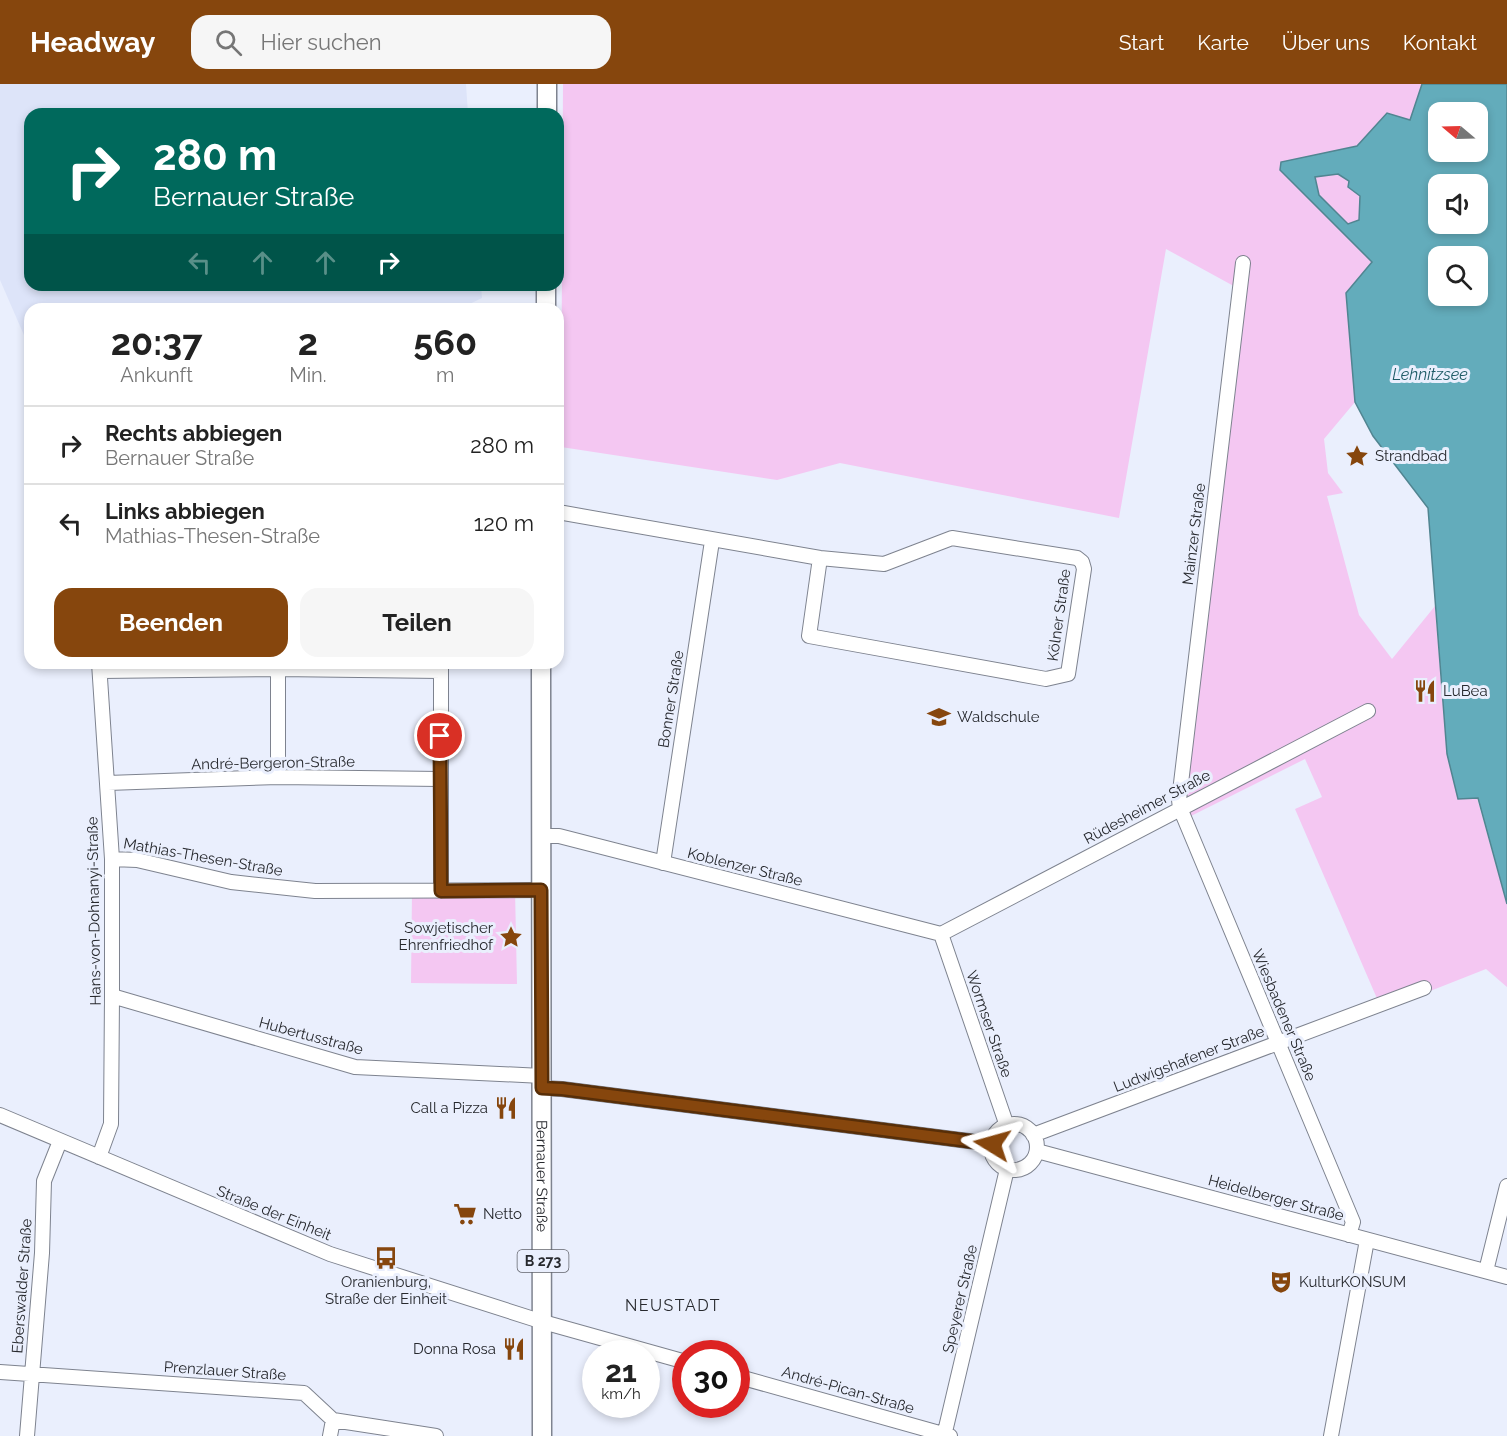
<!DOCTYPE html>
<html lang="de">
<meta charset="utf-8">
<style>
body{margin:0;font-family:Raleway,sans-serif;background:#f6f6f6;color:#222;height:100vh;display:flex;flex-direction:column;font-size:22px;white-space:nowrap}
*{box-sizing:border-box;margin:0}
p{font-size:20px;color:#767676}
.icon{flex:none;width:33px;height:33px;fill:none;stroke:currentColor;stroke-width:2;stroke-linecap:round;stroke-linejoin:round}
.map{position:relative;flex:1;overflow:hidden}
.drawer{position:absolute;left:24px;top:219px;width:540px;height:366px;display:flex;flex-direction:column;background:#fff;border-radius:18px;box-shadow:0 3px 9px #0003}
.drawer>*{flex:none}
.hud{position:absolute;left:24px;top:24px;width:540px;height:183px;border-radius:18px;box-shadow:0 3px 9px #0003;background:#00695c;color:#fff;overflow:hidden}
.needle{width:39px;rotate:289deg}
.controls{position:absolute;left:1428px;top:18px;display:grid;gap:12px}
.controls a{display:grid;place-items:center;width:60px;height:60px;border-radius:12px;background:#fff;box-shadow:0 3px 9px #0003;font-size:30px}
.speed{position:absolute;left:582px;top:1256px;display:flex;gap:12px;font-size:30px;font-weight:700;text-align:center}
.speed>*{display:grid;place-content:center;width:78px;height:78px;border-radius:50%;background:#fff;box-shadow:0 3px 9px #0003;line-height:1}
.speed small{font-size:15px;font-weight:400}
.speed .limit{border:9px solid #d22;background:#fff;color:#111}
.pin{position:absolute;display:grid;place-items:center;width:51px;height:51px;color:#fff;margin:-26px;border:3px solid #fff;border-radius:50%;box-shadow:0 2px 6px #0007}
.me{position:absolute;width:66px;margin:-33px;rotate:278deg;stroke-linejoin:round;filter:drop-shadow(0 0 4px #0008)}
.turn{display:flex;align-items:center;gap:21px;height:126px;padding:0 30px;font-size:27px}
.turn .icon{width:78px;height:78px;stroke-width:2.5}
.turn b{display:block;font-size:42px;line-height:51px}
.lanes{display:flex;align-items:center;height:57px;padding:0 30px;background:#0003;justify-content:center;gap:30px;direction:ltr}
.lanes .off{opacity:.35}
.eta{display:flex;justify-content:space-evenly;align-items:center;height:102px;text-align:center}
.eta b{font-size:36px;font-weight:700;line-height:42px}
.button{display:flex;gap:12px;margin-top:auto;padding:12px 30px}
.button a{flex:1;height:69px;border-radius:18px;background:#86460d;color:#fff;font-size:24px;font-weight:700;line-height:69px;text-align:center}
.button a+a{background:#f6f6f6;color:#222}
ul{padding:0;list-style:none}
li{display:flex;align-items:center;gap:18px;height:78px;padding:0 30px;border-top:2px solid #e0e0e0}
li div{flex:1}
li b{display:block;font-size:22px}
li em{font-style:normal}
header{display:flex;align-items:center;gap:36px;box-sizing:border-box;height:84px;padding:0 30px;background:#86460d;color:#fff}
header strong{font-size:28px}
nav{display:flex;gap:33px;margin-inline-start:auto;font-size:21px}
.search{width:420px;height:54px;background:#f6f6f6;display:flex;align-items:center;gap:15px;box-sizing:border-box;padding:0 21px;border-radius:18px;color:#767676;font-size:22px}
.map>svg:first-child{display:block}
</style>
<header>
<strong>Headway</strong>
<div class="search"><svg class="icon" aria-label="search" viewBox="0 0 24 24"><circle cx="10" cy="10" r="6"/><path d="M15 15l6 6"/></svg>Hier suchen</div>
<nav><a>Start</a><a>Karte</a><a>Über uns</a><a>Kontakt</a></nav>
</header>
<div class="map">
<svg width="1507" height="1352" viewBox="0 0 1507 1352">
<rect width="100%" height="100%" fill="#eaeffd"/>
<path fill="#dde4f9" d="M 0,0 L 466,0 L 468,30 L 30,30 L 30,201 L 481,201 L 482,214 L 459,225 L 30,225 L 30,265 L 0,196 Z"/>
<path fill="#f4c7f2" d="M 563,0 L 1422,0 L 1410,36 L 1387,30 L 1357,62 L 1281,78 L 1280,85 L 1372,178 L 1346,209 L 1355,318 L 1324,355 L 1328,389 L 1343,409 L 1327,412 L 1359,531 L 1392,575 L 1435,522 L 1447,670 L 1477,714 L 1507,820 L 1507,903 L 1486,885 L 1382,926 L 1295,725 L 1322,713 L 1305,675 L 1183,736 L 1241,206 L 1166,165 L 1119,434 L 840,379 L 777,396 L 561,363 Z
M 1338,90 L 1349,97 L 1348,103 L 1360,112 L 1359,136 L 1348,140 L 1319,111 L 1315,93 Z
M 515,806 L 517,900 L 411,899 L 412,808 Z"/>
<path fill="#63acbb" stroke="#518591" stroke-width="1.5" fill-rule="evenodd" d="M 1422,0 L 1507,0 L 1507,820 L 1478,714 L 1458,715 L 1447,670 L 1428,424 L 1373,352 L 1355,318 L 1346,209 L 1372,178 L 1280,86 L 1281,78 L 1357,62 L 1387,29 L 1410,36 ZM 1438,28 L 1478,28 L 1478,68 L 1438,68 ZM 1338,90 L 1349,97 L 1348,103 L 1360,112 L 1359,136 L 1348,140 L 1319,111 L 1315,93 ZM 1438,100 L 1478,100 L 1478,140 L 1438,140 ZM 1438,172 L 1478,172 L 1478,212 L 1438,212 Z"/>
<g fill="none" stroke-linecap="round" stroke-linejoin="round">
<g stroke="#7e838f" stroke-width="16">
<path id="minor" d="M 1243,179 L 1179,716 L 1180,724 L 1353,1138 L 1349,1151
M 558,428 L 820,474 L 884,480 L 952,454 L 1077,474 L 1082,478 L 1084,485 L 1068,590 L 1046,595 L 809,552 L 820,474
M 441,579 L 441,807
M 101,587 L 278,585 L 441,587
M 278,693 L 278,585
M 108,699 L 278,693 L 440,695
M 541,752 L 559,752 L 941,850
M 112,775 L 137,776 L 231,798 L 315,807 L 541,806
M 663,779 L 712,457
M 941,850 L 1368,627
M 941,850 L 1007,1042
M 112,912 L 355,983 L 542,992
M 542,1004 L 562,1005 L 992,1060
M 0,1031 L 330,1170 L 543,1238 L 686,1278
M991 1063a23 23 0 1 1 46 0a23 23 0 1 1-46 0Z
M 1033,1051 L 1424,904
M 1037,1067 L 1507,1193
M 99,1073 L 111,1040 L 112,912 L 112,775 L 99,579
M 1486,1187 L 1507,1102
M 0,1288 L 304,1309 L 333,1336 L 436,1352
M 736,1292 L 950,1352
M 27,1352 L 42,1169 L 44,1097 L 60,1057
M 330,1352 L 333,1336
M 944,1352 L 1007,1085
M 1331,1352 L 1367,1156"/>
</g>
<g stroke="#7e838f" stroke-width="21">
<g id="major">
<path d="M 547,30 L 547,0"/>
<path d="M 546,225 L 546,201"/>
<path id="s1" d="M 541,579 L 542,1352"/>
</g>
</g>
<use href="#minor" stroke="#fff" stroke-width="14"/>
<use href="#major" stroke="#fff" stroke-width="18"/>
</g>
<g fill="none" stroke-linecap="round" stroke-linejoin="round">
<g stroke="#572e08" stroke-width="15">
<path id="route" d="M 440,652 L 441,807 L 541,806 L 542,1004 L 562,1005 L 992,1060"/>
</g>
<use href="#route" stroke="#86460d" stroke-width="10"/>
</g>
<defs>
<g id="sight-bare" transform="scale(1.8)"><path d="M0-6L1.8-2.2L6-1.7L2.9 1.2L3.7 5.4L0 3.3L-3.7 5.4L-2.9 1.2L-6-1.7L-1.8-2.2Z" fill="#86460d" stroke="#eaeffd" stroke-width="2.5" paint-order="stroke"/></g>
<g id="restaurant-bare" transform="scale(1.8)"><path d="M-5-6h1v4h1v-4h1v4h1v-4h1v5L-1.5 .5V6h-2V.5L-5-1ZM5-6V6H3V1.5H1.5Q1.5-4 5-6Z" fill="#86460d" stroke="#eaeffd" stroke-width="2.5" paint-order="stroke"/></g>
<g id="school-bare" transform="scale(1.8)"><path d="M0-5L7-2L0 1L-7-2ZM-4 1L0 2.5L4 1V4Q0 6-4 4Z" fill="#86460d" stroke="#eaeffd" stroke-width="2.5" paint-order="stroke"/></g>
<g id="supermarket-bare" transform="scale(1.8)"><path d="M-6-5.5h2.5l.6 2H6L4.5 2H-2.5L-4.4-4H-6ZM-1.5 3.2a1.3 1.3 0 1 0 .1 0ZM3 3.2a1.3 1.3 0 1 0 .1 0Z" fill="#86460d" stroke="#eaeffd" stroke-width="2.5" paint-order="stroke"/></g>
<g id="bus-bare" transform="scale(1.8)"><path d="M-5-6H5V4H4V6H2V4H-2V6H-4V4H-5ZM-3.5-4V0h7V-4ZM-3.5 1.2v1.5H-2V1.2ZM2 1.2v1.5H3.5V1.2Z" fill="#86460d" stroke="#eaeffd" stroke-width="2.5" paint-order="stroke"/></g>
<g id="theatre-bare" transform="scale(1.8)"><path d="M-5-5.5Q0-4 5-5.5V0Q5 5 0 6Q-5 5-5 0ZM-3.3-2.5H-1v1.5H-3.3ZM1-2.5H3.3v1.5H1ZM-2.8 1Q0 5.5 2.8 1Z" fill="#86460d" stroke="#eaeffd" stroke-width="2.5" paint-order="stroke"/></g>
</defs>
<g fill-rule="evenodd">
<use href="#sight-bare" x="1357" y="372"/>
<use href="#restaurant-bare" x="1425" y="607"/>
<use href="#school-bare" x="939" y="633"/>
<use href="#sight-bare" x="511" y="853"/>
<use href="#restaurant-bare" x="506" y="1024"/>
<use href="#supermarket-bare" x="465" y="1130"/>
<use href="#bus-bare" x="386" y="1174"/>
<use href="#theatre-bare" x="1281" y="1198"/>
<use href="#restaurant-bare" x="514" y="1265"/>
</g>
<g text-anchor="middle" dominant-baseline="central" stroke-width="6" stroke-linejoin="round" paint-order="stroke">
<rect fill="#eaeffd" stroke="#62646c" stroke-width="1.5" x="517.5" y="1166" width="51" height="22" rx="4.5"/>
<g font-size="14" font-weight="bold" fill="#27292e">
<text x="543" y="1177">B 273</text>
</g>
<g font-size="15" fill="#27292e" stroke="#eaeffd" text-anchor="start">
<text x="1375" y="372">Strandbad</text>
<text x="1443" y="607">LuBea</text>
<text x="957" y="633">Waldschule</text>
<text x="493" y="844" text-anchor="end">Sowjetischer<tspan x="493" dy="17">Ehrenfriedhof</tspan></text>
<text x="488" y="1024" text-anchor="end">Call a Pizza</text>
<text x="483" y="1130">Netto</text>
<text x="386" y="1198" text-anchor="middle">Oranienburg,<tspan x="386" dy="17">Straße der Einheit</tspan></text>
<text x="1299" y="1198">KulturKONSUM</text>
<text x="496" y="1265" text-anchor="end">Donna Rosa</text>
</g>
<g font-size="15" fill="#27292e" stroke="#eaeffd">
<text transform="translate(1194 450) rotate(-83)">Mainzer Straße</text>
<text transform="translate(1059 531) rotate(-82)">Kölner Straße</text>
<text transform="translate(671 615) rotate(-81)">Bonner Straße</text>
<text transform="translate(273 679) rotate(-1)">André-Bergeron-Straße</text>
<text transform="translate(1147 723) rotate(-28)">Rüdesheimer Straße</text>
<text transform="translate(203 773) rotate(10)">Mathias-Thesen-Straße</text>
<text transform="translate(745 783) rotate(14)">Koblenzer Straße</text>
<text transform="translate(94 827) rotate(-91)">Hans-von-Dohnanyi-Straße</text>
<text transform="translate(1284 931) rotate(67)">Wiesbadener Straße</text>
<text transform="translate(989 940) rotate(71)">Wormser Straße</text>
<text transform="translate(311 952) rotate(15)">Hubertusstraße</text>
<text transform="translate(1189 975) rotate(-21)">Ludwigshafener Straße</text>
<text stroke="none"><textPath href="#s1" startOffset="513">Bernauer Straße</textPath></text>
<text transform="translate(1276 1114) rotate(15)">Heidelberger Straße</text>
<text transform="translate(274 1129) rotate(22)">Straße der Einheit</text>
<text transform="translate(22 1202) rotate(-86)">Eberswalder Straße</text>
<text transform="translate(960 1215) rotate(-77)">Speyerer Straße</text>
<text transform="translate(225 1287) rotate(4)">Prenzlauer Straße</text>
<text transform="translate(848 1306) rotate(16)">André-Pican-Straße</text>
</g>
<g font-size="16" font-style="italic" fill="#1e5b66" stroke="#eaeffd">
<text x="1430" y="290">Lehnitzsee</text>
</g>
<g font-size="16" letter-spacing="1.5" fill="#27292e" stroke="#eaeffd">
<text x="673" y="1221">NEUSTADT</text>
</g>
</g>
</svg>
<div class="controls">
<a><svg class="needle" viewBox="-14 -14 28 28"><path d="M0-13l5 13h-10z" fill="#e53935"/><path d="M0 13l5-13h-10z" fill="#767676"/></svg></a>
<a><svg class="icon" aria-label="sound" viewBox="0 0 24 24"><path d="M4 9h4l5-4v14l-5-4H4zM17 9q2 3 0 6"/></svg></a>
<a><svg class="icon" aria-label="search" viewBox="0 0 24 24"><circle cx="10" cy="10" r="6"/><path d="M15 15l6 6"/></svg></a>
</div>
<div class="speed"><div>21<small>km/h</small></div><div class="limit">30</div></div>
<div class="pin" style="left:440px;top:652px;background:#d93025"><svg class="icon" aria-label="arrive" viewBox="0 0 24 24"><path d="M6 21V4h12l-3 4 3 4H6"/></svg></div>
<svg class="me" style="left:992px;top:1060px" viewBox="-20 -20 40 40"><path d="M0-17L14 15 0 8-14 15z" fill="#86460d" stroke="#fff" stroke-width="4"/></svg>
<div class="hud">
<div class="turn"><svg class="icon" aria-label="right" viewBox="0 0 24 24"><path d="M7 20v-9h11M14 6l5 5-5 5"/></svg><div><b>280 m</b>Bernauer Straße</div></div>
<div class="lanes"><svg class="icon off" aria-label="left" viewBox="0 0 24 24"><path d="M17 20v-9H6M10 6l-5 5 5 5"/></svg><svg class="icon off" aria-label="ahead" viewBox="0 0 24 24"><path d="M12 20V5M6 11l6-6 6 6"/></svg><svg class="icon off" aria-label="ahead" viewBox="0 0 24 24"><path d="M12 20V5M6 11l6-6 6 6"/></svg><svg class="icon" aria-label="right" viewBox="0 0 24 24"><path d="M7 20v-9h11M14 6l5 5-5 5"/></svg></div>
</div>
<section class="drawer">
<div class="eta">
<div><b>20:37</b><p>Ankunft</p></div>
<div><b>2</b><p>Min.</p></div>
<div><b>560</b><p>m</p></div>
</div>
<ul>
<li><svg class="icon" aria-label="right" viewBox="0 0 24 24"><path d="M7 20v-9h11M14 6l5 5-5 5"/></svg><div><b>Rechts abbiegen</b><p>Bernauer Straße</p></div><em>280 m</em></li>
<li><svg class="icon" aria-label="left" viewBox="0 0 24 24"><path d="M17 20v-9H6M10 6l-5 5 5 5"/></svg><div><b>Links abbiegen</b><p>Mathias-Thesen-Straße</p></div><em>120 m</em></li>
</ul>
<div class="button"><a>Beenden</a><a>Teilen</a></div>
</section>
</div>
